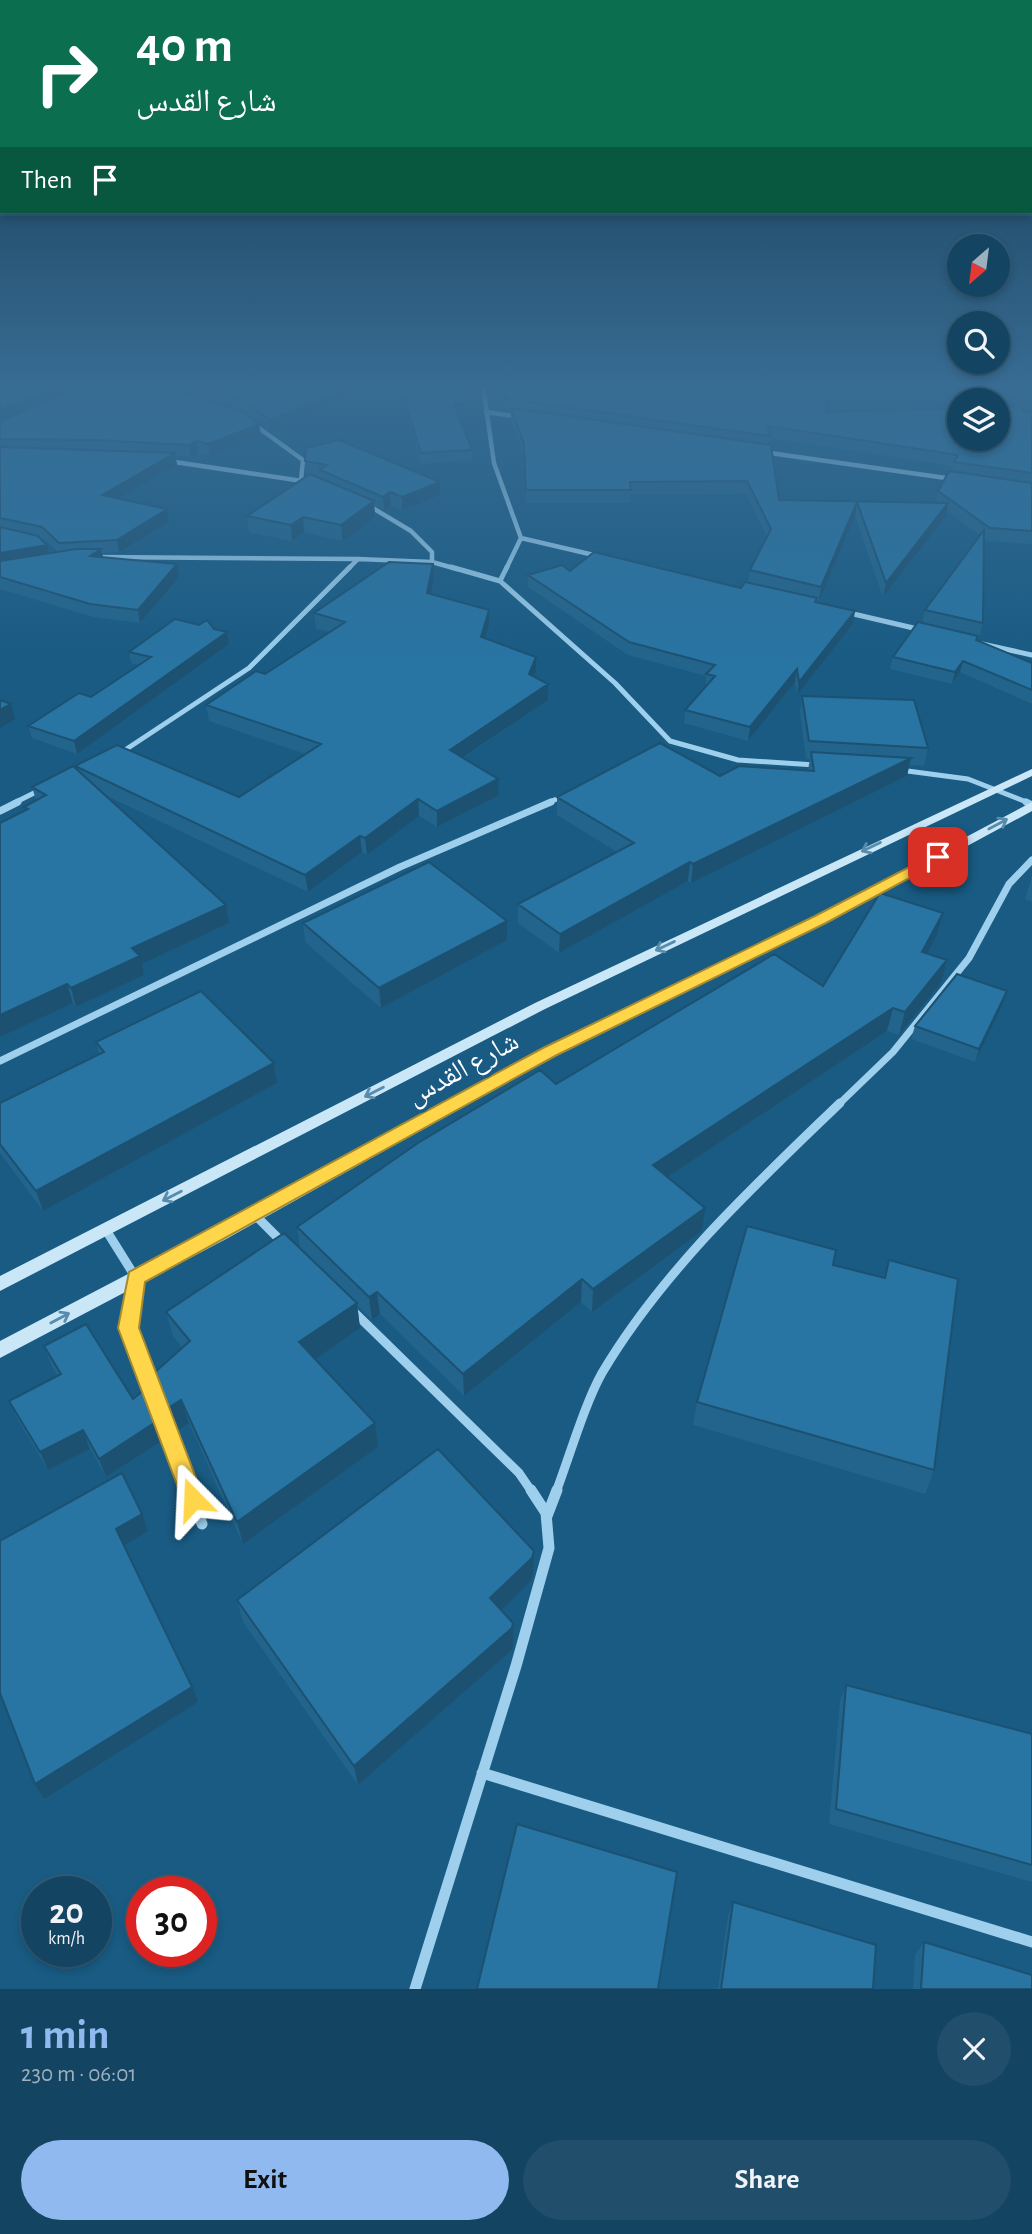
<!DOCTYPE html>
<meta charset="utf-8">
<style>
body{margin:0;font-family:"Alegreya Sans","Noto Naskh Arabic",sans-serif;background:#204e6b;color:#f1f3f6;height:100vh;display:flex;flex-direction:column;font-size:26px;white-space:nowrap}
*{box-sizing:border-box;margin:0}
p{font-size:23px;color:#9db0be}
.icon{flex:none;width:38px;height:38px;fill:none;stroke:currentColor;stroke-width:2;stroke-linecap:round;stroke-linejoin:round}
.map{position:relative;height:1989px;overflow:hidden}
.sheet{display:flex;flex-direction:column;background:#134462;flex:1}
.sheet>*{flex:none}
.hud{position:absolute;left:0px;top:0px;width:1032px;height:214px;box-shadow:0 4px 10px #0003,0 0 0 2px #325c77;background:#0b6e4f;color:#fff;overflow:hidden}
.needle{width:46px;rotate:208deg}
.tools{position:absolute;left:947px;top:234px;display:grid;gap:14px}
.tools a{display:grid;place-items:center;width:63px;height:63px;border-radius:50%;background:#134462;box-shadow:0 4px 10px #0003,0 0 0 2px #325c77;font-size:35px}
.speed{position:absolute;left:21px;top:1876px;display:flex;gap:14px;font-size:35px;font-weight:700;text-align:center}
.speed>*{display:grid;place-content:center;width:91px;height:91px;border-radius:50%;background:#134462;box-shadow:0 4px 10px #0003,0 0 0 2px #325c77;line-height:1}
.speed small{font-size:18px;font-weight:400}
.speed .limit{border:10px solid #d22;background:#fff;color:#111}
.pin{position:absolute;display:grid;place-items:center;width:60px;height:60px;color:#fff;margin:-30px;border-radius:14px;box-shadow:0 4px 10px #0006}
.me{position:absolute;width:77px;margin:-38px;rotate:339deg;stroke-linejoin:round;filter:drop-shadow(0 0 5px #0008)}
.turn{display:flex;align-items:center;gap:24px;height:147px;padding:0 21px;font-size:32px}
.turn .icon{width:91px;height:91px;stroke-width:2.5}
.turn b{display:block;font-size:49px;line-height:60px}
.then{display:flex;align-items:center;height:66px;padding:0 21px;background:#0003;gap:14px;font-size:26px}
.round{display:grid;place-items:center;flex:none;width:74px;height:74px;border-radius:37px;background:#204e6b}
.summary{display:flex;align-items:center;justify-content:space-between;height:119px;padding:0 21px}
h1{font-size:42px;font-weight:700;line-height:52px;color:#90b9f0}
.action{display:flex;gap:14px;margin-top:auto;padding:14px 21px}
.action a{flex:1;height:80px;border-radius:42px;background:#90b9f0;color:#111;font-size:28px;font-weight:700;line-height:80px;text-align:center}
.action a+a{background:#204e6b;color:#f1f3f6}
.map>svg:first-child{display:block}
</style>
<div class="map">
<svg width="1032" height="1989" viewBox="0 0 1032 1989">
<rect width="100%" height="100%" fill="#195b83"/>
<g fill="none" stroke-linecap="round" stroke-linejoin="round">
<path stroke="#9ecfec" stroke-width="4.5" d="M 483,386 L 494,463 L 521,538 L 506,569
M 486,412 L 520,417
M 252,423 L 303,460 L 301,480
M 763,452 L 953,479
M 168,461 L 309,482
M 366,504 L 411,531 L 432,552 L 432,562
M 521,538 L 598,556
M 96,557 L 358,559
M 348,569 L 358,559 L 432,562 L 457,569"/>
<path stroke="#9ecfec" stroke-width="5" d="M 451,567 L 500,581
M 507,567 L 500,581 L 615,683 L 670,741 L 738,760 L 815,765
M 845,612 L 922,630
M 982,644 L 1032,655
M 119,754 L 249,668 L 350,567
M 900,770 L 968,779 L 1029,803
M 14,803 L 42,789
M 547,803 L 564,796"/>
<path stroke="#9ecfec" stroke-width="7" d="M 1026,802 L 1032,805
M 0,811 L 18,802
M 0,1061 L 400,867 L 551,802
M 838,1105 L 893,1052 L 969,958 L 1009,884 L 1032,860"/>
<path stroke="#9ecfec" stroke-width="9" d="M 255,1215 L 284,1244
M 106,1230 L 136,1278 L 128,1328 L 190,1492
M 353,1311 L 519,1473 L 532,1492
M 556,1492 C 569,1458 585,1403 602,1373 C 663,1270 755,1185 840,1103"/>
<path stroke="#9ecfec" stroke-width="11" d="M 189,1490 L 202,1524
M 547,1516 L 557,1490
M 482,1773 L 1032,1942
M 415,1989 L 516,1666 L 549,1548 L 546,1513 L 531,1490"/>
<path fill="#cae7f8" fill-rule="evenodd" d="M 1032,769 L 1032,776 L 545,1009 L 0,1291 L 0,1276 L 535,1003 Z
M 1032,802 L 1032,811 L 825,923 L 554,1056 L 228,1238 L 0,1358 L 0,1341 L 216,1228 L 544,1048 L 815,917 Z"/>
</g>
<path fill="#22648b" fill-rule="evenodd" d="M 0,386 L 333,386 L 347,389 L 348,400 L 271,431 L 243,411 L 240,410 L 261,435 L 211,455 L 198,453 L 191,457 L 175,456 L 177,465 L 118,499 L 169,522 L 119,552 L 102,553 L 103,558 L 177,564 L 179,577 L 140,623 L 93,617 L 0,589 ZM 41,539 L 45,540 L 58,552 L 49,553 Z
M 395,386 L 466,411 L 457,413 L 472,450 L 472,460 L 421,464 L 405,409 L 396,400 Z
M 498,386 L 875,386 L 825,393 L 827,412 L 1032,412 L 1032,544 L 987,541 L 984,538 L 983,623 L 979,638 L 978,637 L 977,640 L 1032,663 L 1032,704 L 960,672 L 952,684 L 890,669 L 893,657 L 922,623 L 925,610 L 980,535 L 947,511 L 946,516 L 883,597 L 855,516 L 819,601 L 817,600 L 816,602 L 853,624 L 797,695 L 795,682 L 748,741 L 684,723 L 685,710 L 706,687 L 706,676 L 628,655 L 528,587 L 528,575 L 570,571 L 741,588 L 748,583 L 750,570 L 767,537 L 746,494 L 630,495 L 630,503 L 526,503 L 524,457 L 511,420 L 511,411 L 507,410 ZM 770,438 L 953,466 L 952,471 L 938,491 L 936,502 L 779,500 L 769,444 Z
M 305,461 L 440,482 L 440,495 L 402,510 L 391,505 L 384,510 L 374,506 L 375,517 L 343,541 L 304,532 L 292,541 L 249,532 L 247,516 L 310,475 L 306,474 Z
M 434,578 L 430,594 L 489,625 L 485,639 L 536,672 L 534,677 L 548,684 L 548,700 L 463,758 L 499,795 L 437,827 L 419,816 L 367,855 L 362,852 L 308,892 L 105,795 L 229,923 L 142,964 L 144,975 L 76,1007 L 73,1003 L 0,1037 L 25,811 L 24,807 L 36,800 L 32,787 L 76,769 L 75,766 L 239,797 L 305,754 L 209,721 L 206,705 L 265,674 L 330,632 L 316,629 L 314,613 Z
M 214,629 L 229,644 L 77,754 L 32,738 L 28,726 L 91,697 L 138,665 L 131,663 L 129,652 Z
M 802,696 L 928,748 L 924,766 L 909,765 L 907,776 L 691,883 L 688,881 L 559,953 L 518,923 L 518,904 L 617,852 L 557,815 L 557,797 L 720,776 L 808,770 L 810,759 L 806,759 L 800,713 Z
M 1032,877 L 1032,902 L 1025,899 Z
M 507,921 L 507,940 L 381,1008 L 305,942 L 303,923 Z
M 937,935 L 927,954 L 947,960 L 941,983 L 899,1035 L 887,1031 L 667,1177 L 702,1231 L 592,1312 L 581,1302 L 464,1396 L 380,1314 L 372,1320 L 357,1305 L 360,1328 L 315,1359 L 378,1447 L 243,1544 L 189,1423 L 175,1432 L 162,1397 L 154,1373 L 182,1348 L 173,1336 L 166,1312 L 300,1248 L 297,1227 L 556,1084 L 823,986 Z
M 1007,991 L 1003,1004 L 975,1062 L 911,1039 L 915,1026 Z
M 96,1042 L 274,1063 L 277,1083 L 43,1211 L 0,1153 L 0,1103 L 99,1054 Z
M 889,1260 L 934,1470 L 925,1494 L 693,1425 L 697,1402 L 833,1265 L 884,1277 Z
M 44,1346 L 133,1399 L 163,1440 L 106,1477 L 90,1449 L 48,1470 L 18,1420 L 9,1401 L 57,1375 L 51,1365 Z
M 534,1551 L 533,1574 L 531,1581 L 501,1610 L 513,1645 L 512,1650 L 358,1785 L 243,1622 L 237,1600 Z
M 846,1685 L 1032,1734 L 1032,1882 L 829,1824 L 840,1701 Z
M 733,1902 L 873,1989 L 718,1989 L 728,1915 Z
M 924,1942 L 1032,1989 L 913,1989 L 915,1955 Z"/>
<path fill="#1c5171" d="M 58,386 L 85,386 L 0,423 L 0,410 Z
M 824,386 L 875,386 L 823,394 Z
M 347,389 L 348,400 L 271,431 L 270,420 Z
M 466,402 L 466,411 L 454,413 L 454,404 Z
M 259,424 L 261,435 L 211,455 L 209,444 Z
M 196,441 L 198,453 L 191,457 L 189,445 Z
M 175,453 L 177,465 L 104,507 L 102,495 Z
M 440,482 L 440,495 L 402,510 L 402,497 Z
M 390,492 L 391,505 L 384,510 L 383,497 Z
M 374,501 L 375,517 L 343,541 L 341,525 Z
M 857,502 L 855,516 L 819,601 L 821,587 Z
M 948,503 L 946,516 L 883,597 L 886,583 Z
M 167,509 L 169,522 L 119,552 L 117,540 Z
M 303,517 L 304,532 L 292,541 L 291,525 Z
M 47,545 L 50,557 L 0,566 L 0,553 Z
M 101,549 L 104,562 L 90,556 Z
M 177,564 L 179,577 L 140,623 L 138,610 Z
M 433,564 L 434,578 L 428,608 L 427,593 Z
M 489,610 L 489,625 L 481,652 L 481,637 Z
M 855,611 L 853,624 L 797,695 L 799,682 Z
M 227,632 L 229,644 L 77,754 L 74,741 Z
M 536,657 L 536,672 L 529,690 L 529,674 Z
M 963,661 L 960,672 L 952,684 L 955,672 Z
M 797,669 L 795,682 L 748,741 L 750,727 Z
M 548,684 L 548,700 L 450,766 L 450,750 Z
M 11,704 L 15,719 L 0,728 L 0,710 Z
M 911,758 L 907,776 L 691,883 L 693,864 Z
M 498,779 L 499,795 L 437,827 L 437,811 Z
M 418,799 L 419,816 L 367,855 L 365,838 Z
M 360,836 L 362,852 L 308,892 L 305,875 Z
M 690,862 L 688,881 L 559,953 L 560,934 Z
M 226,905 L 229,923 L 142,964 L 144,975 L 76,1007 L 71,988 L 132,948 Z
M 943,913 L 937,935 L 916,975 L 922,952 Z
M 507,921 L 507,940 L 381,1008 L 379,988 Z
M 947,960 L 941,983 L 899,1035 L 905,1012 Z
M 67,984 L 73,1003 L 0,1037 L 0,1015 Z
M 1007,991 L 1003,1004 L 975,1062 L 979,1049 Z
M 893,1008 L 887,1031 L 651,1188 L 653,1165 Z
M 274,1063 L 277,1083 L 43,1211 L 36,1191 Z
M 705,1208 L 702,1231 L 592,1312 L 593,1289 Z
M 582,1279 L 581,1302 L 464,1396 L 463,1374 Z
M 377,1292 L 380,1314 L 372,1320 L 369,1297 Z
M 357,1303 L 360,1328 L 304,1367 L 299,1342 Z
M 181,1400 L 189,1423 L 175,1432 L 168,1408 Z
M 157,1421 L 163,1440 L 106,1477 L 99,1459 Z
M 375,1423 L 378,1447 L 243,1544 L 237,1522 Z
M 83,1430 L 90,1449 L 48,1470 L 40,1452 Z
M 142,1514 L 148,1531 L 123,1546 L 116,1529 Z
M 534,1551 L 533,1574 L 531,1581 L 491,1620 L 490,1598 Z
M 513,1623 L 513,1645 L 512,1650 L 358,1785 L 354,1766 Z
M 192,1687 L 198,1702 L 44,1799 L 35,1784 Z"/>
<path fill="#2874a2" stroke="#1c5171" stroke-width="2" d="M 0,386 L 58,386 L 0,410 Z
M 82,386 L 164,386 L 238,409 L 259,424 L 209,444 L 196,441 L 189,445 L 96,440 L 0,439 L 0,421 Z
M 195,386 L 333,386 L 347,389 L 270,420 L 242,400 Z
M 395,386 L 461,386 L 466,402 L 454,404 L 472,450 L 421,453 L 404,399 L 395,391 Z
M 502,386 L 825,386 L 827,412 L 959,408 L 959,439 L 998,439 L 998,407 L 1019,406 L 1024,411 L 1032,412 L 1032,473 L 954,462 L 958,455 L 768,426 L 770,436 L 507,399 Z
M 511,408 L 771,445 L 779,500 L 948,503 L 886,583 L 857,502 L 821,587 L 750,570 L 771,529 L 747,481 L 630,482 L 631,490 L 526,490 L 524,444 Z
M 339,440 L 440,482 L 402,497 L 390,492 L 383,497 L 320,470 L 327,465 L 305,461 L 306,448 Z
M 0,447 L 175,453 L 102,495 L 167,509 L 117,540 L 59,543 L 42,527 L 0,518 Z
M 949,471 L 1032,483 L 1032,531 L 990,528 L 938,491 Z
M 310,474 L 374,501 L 341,525 L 303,517 L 291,525 L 247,516 Z
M 0,527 L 38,536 L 47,545 L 0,553 Z
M 984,530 L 983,623 L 925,610 Z
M 76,549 L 101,549 L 90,556 L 177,564 L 138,610 L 90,604 L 0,577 L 0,561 Z
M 594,552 L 741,588 L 745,582 L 817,598 L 815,602 L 855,611 L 799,682 L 797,669 L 750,727 L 685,710 L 715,676 L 706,674 L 715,665 L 629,642 L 528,575 L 562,565 L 570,571 Z
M 389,562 L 433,564 L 427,593 L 489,610 L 481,637 L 536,657 L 529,674 L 548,684 L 450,750 L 498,779 L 437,811 L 418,799 L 365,838 L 360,836 L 305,875 L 75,766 L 117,745 L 239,797 L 321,744 L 206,705 L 256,671 L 265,674 L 345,622 L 314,613 Z
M 175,619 L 199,625 L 207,620 L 214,629 L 227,632 L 74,741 L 28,726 L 79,693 L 91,697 L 151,657 L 129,652 Z
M 918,622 L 978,636 L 976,640 L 1032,663 L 1032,690 L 963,661 L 955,672 L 893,657 Z
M 802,696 L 914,700 L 928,748 L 809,741 Z
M 0,700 L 11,704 L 0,710 Z
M 660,743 L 720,776 L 739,766 L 814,771 L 811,752 L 911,758 L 693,864 L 690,862 L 560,934 L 518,904 L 634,843 L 557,797 Z
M 73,766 L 226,905 L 132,948 L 140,956 L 71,988 L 67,984 L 0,1015 L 0,823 L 28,809 L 24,807 L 46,795 L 32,787 Z
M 429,862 L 507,921 L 379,988 L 303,923 Z
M 880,893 L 943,913 L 922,952 L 947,960 L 905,1012 L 893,1008 L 653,1165 L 705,1208 L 593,1289 L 582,1279 L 463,1374 L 377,1292 L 369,1297 L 297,1227 L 418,1143 L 540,1070 L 556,1084 L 774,954 L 823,986 Z
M 957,974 L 1007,991 L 979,1049 L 915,1026 Z
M 201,991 L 274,1063 L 36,1191 L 0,1144 L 0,1103 L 104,1052 L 96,1042 Z
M 747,1226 L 836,1250 L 833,1265 L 885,1278 L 889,1260 L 958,1279 L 934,1470 L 697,1402 Z
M 284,1233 L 357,1303 L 299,1342 L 375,1423 L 237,1522 L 181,1400 L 168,1408 L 154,1373 L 190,1341 L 166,1312 Z
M 86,1324 L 133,1399 L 145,1389 L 157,1421 L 99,1459 L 83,1430 L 40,1452 L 9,1401 L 61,1374 L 44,1346 Z
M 438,1449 L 534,1551 L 532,1558 L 490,1598 L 513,1623 L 512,1628 L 354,1766 L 237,1600 Z
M 122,1473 L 142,1514 L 116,1529 L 192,1687 L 35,1784 L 0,1693 L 0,1541 Z
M 846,1685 L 1032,1734 L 1032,1865 L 836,1809 Z
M 517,1824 L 677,1872 L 658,1989 L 477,1989 Z
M 733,1902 L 876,1945 L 873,1989 L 721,1989 Z
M 924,1942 L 1032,1975 L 1032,1989 L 921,1989 Z"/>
<defs><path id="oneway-shaft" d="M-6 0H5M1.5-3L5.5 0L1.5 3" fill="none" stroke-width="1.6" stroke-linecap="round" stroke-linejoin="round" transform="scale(1.75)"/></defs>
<g stroke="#578cac">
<use href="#oneway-shaft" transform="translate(998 824) rotate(-28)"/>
<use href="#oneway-shaft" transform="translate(871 847) rotate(154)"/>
<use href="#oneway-shaft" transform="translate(665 946) rotate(154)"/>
<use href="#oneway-shaft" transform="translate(374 1092) rotate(153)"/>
<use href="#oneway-shaft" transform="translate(172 1196) rotate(153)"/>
<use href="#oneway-shaft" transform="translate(60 1318) rotate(-28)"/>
</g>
<linearGradient id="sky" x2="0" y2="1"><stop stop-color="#0e3248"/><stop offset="0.58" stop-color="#386c93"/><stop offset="1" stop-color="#386c93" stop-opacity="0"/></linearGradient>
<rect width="1032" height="664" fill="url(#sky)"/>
<path fill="#ffd54a" stroke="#a68a30" stroke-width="2" d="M 938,852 L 943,854 L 943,860 L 826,923 L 555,1056 L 145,1282 L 139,1328 L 204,1499 L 201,1506 L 193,1510 L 185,1506 L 118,1328 L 129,1272 L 543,1048 L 815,916 Z"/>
<g text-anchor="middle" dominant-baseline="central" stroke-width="7" stroke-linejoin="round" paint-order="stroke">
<g font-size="28" fill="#fff" stroke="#195b83">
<text transform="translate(463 1069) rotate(-29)">شارع القدس</text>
</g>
</g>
</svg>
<div class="tools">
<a><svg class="needle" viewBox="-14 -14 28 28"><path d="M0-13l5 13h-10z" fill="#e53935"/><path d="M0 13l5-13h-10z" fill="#9db0be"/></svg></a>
<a><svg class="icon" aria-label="search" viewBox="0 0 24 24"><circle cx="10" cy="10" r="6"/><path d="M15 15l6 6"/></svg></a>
<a><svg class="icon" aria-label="layers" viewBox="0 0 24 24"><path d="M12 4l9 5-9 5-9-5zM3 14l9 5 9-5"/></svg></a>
</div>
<div class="speed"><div>20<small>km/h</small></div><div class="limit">30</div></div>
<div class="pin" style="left:938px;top:857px;background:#d93025"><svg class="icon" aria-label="arrive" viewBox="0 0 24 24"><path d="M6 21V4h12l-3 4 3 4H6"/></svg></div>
<svg class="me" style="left:193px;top:1499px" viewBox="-20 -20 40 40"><path d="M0-17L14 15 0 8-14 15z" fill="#ffd54a" stroke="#fff" stroke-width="4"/></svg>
<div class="hud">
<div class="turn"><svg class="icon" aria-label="right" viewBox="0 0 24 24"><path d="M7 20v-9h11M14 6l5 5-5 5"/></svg><div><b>40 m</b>شارع القدس</div></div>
<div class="then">Then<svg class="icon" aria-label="arrive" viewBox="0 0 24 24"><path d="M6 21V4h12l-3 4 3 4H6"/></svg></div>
</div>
</div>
<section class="sheet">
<div class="summary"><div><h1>1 min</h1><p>230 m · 06:01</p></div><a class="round"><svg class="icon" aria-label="close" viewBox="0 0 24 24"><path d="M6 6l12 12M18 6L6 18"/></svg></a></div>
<div class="action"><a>Exit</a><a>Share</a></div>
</section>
